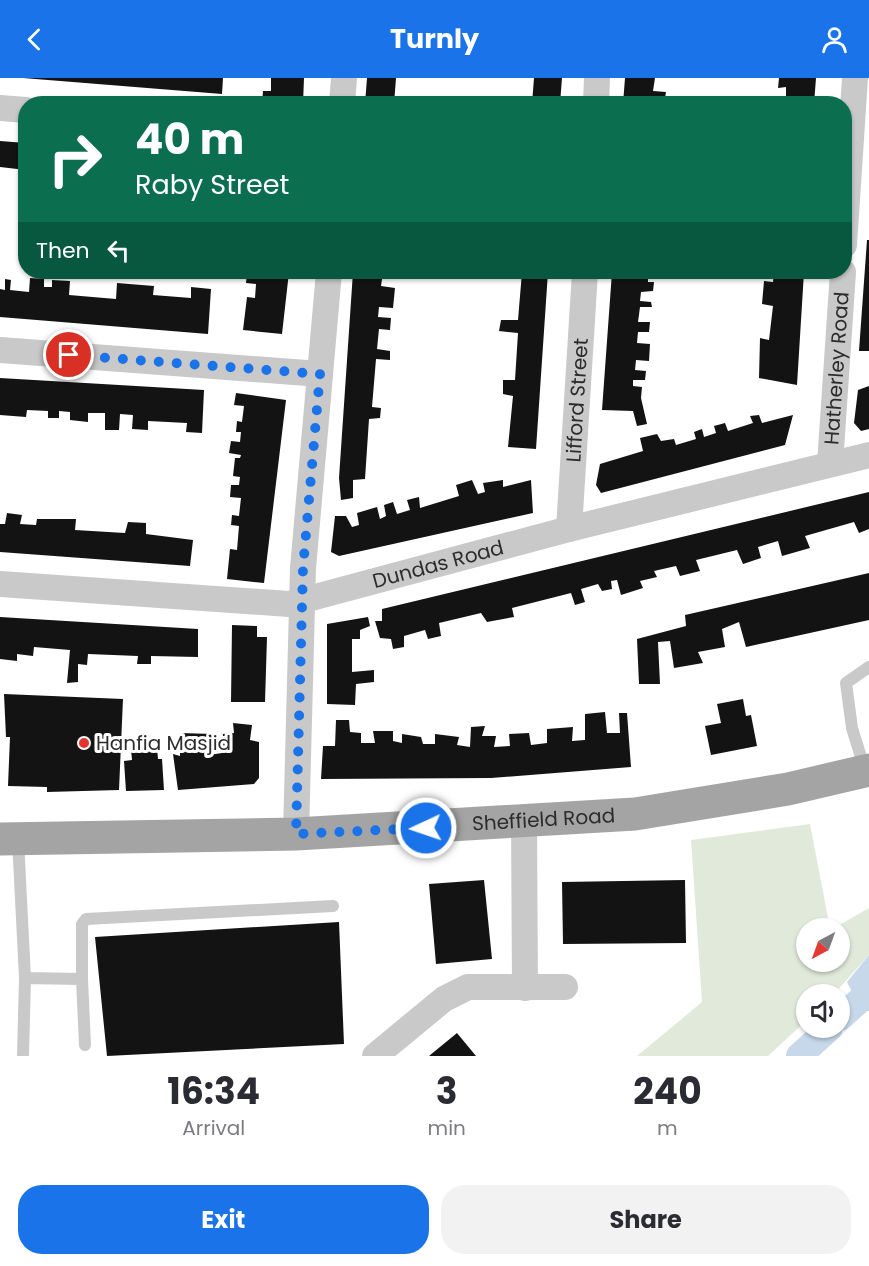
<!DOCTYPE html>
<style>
body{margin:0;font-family:Poppins,sans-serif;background:#f2f2f3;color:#2b2b33;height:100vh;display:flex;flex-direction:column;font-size:22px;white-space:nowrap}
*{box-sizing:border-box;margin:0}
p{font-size:20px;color:#7c7c81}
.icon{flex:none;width:33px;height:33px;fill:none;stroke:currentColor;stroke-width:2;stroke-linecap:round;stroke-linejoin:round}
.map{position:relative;height:978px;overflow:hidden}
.details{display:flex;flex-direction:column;background:#fff;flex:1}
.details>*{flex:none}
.banner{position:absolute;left:18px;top:18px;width:834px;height:183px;border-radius:24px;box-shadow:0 2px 4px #0004;background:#0b6e4f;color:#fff;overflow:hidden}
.needle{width:39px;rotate:221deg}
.controls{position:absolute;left:796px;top:840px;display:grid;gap:12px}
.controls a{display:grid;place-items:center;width:54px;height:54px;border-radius:50%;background:#fff;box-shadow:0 2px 4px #0004;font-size:30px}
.pin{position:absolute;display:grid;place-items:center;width:51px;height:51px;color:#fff;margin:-26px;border:3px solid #fff;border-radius:50%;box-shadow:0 2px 6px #0007}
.me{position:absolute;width:66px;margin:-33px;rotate:267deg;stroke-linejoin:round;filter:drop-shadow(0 0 4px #0008)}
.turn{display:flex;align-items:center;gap:21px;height:126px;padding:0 18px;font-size:27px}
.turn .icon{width:78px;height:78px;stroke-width:2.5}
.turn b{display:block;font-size:42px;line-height:51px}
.then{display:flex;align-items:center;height:57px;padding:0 18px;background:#0003;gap:12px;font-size:22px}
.eta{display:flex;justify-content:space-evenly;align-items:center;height:102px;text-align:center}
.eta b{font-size:36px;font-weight:700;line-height:42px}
.action{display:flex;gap:12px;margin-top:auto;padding:12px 18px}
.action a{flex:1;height:69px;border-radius:24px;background:#1a73e8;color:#fff;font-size:24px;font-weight:700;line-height:69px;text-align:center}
.action a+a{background:#f2f2f3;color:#2b2b33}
header{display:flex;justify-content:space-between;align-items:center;height:78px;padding:0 18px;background:#1a73e8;color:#fff;font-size:27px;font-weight:700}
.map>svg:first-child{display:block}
</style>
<header><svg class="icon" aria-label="back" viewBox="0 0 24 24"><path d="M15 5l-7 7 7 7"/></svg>Turnly<svg class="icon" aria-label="person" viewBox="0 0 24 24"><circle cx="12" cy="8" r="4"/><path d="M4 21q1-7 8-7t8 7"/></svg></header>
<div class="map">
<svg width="869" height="978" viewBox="0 0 869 978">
<rect width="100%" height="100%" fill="#fff"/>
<path fill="#e1eada" d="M 810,746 L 830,850 L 807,850 L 807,884 L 840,884 L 840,850 L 834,850 L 869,830 L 869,877 L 834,916 L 807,916 L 807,942 L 768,978 L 637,978 L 702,924 L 691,762 Z"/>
<path fill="#c6d8ea" d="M 869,877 L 869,933 L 862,933 L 847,904 Z"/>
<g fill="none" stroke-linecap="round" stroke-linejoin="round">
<path stroke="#c6d8ea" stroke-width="26" d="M 840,940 L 869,914
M 799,978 L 830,950"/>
</g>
<path fill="#131313" d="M 23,0 L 223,0 L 222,16 Z
M 271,0 L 304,0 L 303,26 L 262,26 L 263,13 L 271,13 Z
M 367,0 L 396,0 L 394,26 L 365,26 Z
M 534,0 L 562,0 L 560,26 L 532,26 Z
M 625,0 L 655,0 L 653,13 L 666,14 L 664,26 L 623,26 Z
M 779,0 L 816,0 L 814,26 L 776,26 L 777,21 L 786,21 L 786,9 L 778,10 Z
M 0,63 L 26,65 L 26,92 L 0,89 Z
M 867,162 L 869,162 L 869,273 L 859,273 Z
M 247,194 L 289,194 L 282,256 L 243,252 L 247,219 L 255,220 L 256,206 L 246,205 Z
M 353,194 L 383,194 L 381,208 L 395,210 L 393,230 L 379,229 L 378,239 L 391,240 L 390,252 L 379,251 L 377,271 L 390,273 L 390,282 L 376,281 L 372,329 L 381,330 L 380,340 L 369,341 L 365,401 L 353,402 L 353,420 L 341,422 L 339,400 Z
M 522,194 L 548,194 L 536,371 L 508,369 L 513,318 L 503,316 L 503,302 L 515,302 L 518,255 L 499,253 L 501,242 L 518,242 Z
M 612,194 L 643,194 L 643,198 L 648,197 L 648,204 L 654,204 L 653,213 L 641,214 L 640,223 L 651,224 L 652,229 L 640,229 L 638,244 L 650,244 L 649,254 L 638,254 L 637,265 L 650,266 L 649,283 L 636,282 L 635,292 L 646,293 L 645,302 L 633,302 L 633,308 L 642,309 L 641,320 L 647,346 L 637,348 L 633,333 L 602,332 Z
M 774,194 L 804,194 L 797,307 L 759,300 L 760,260 L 769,262 L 773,228 L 762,226 L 764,203 L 773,204 Z
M 30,200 L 44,201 L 44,209 L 52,209 L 52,202 L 70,203 L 69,217 L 116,221 L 117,205 L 154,208 L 153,217 L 191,220 L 191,209 L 211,211 L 208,256 L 0,239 L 0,211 L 5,212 L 5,201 L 11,202 L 10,212 L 29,214 Z
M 0,300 L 204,312 L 202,355 L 186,354 L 187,345 L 148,343 L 148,352 L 132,351 L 133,337 L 120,336 L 119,352 L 105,352 L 105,335 L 88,335 L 88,344 L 70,342 L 70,334 L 59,333 L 59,340 L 48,340 L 48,333 L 27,332 L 26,339 L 0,337 Z
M 869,308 L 869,351 L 861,353 L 854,345 L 858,312 Z
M 236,315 L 286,322 L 264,505 L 227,501 L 230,471 L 237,472 L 239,448 L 231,447 L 232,437 L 239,438 L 241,420 L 230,419 L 231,407 L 239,407 L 240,399 L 233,398 L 235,380 L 240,380 L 241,377 L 229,375 L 231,363 L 240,364 L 241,354 L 236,354 L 237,343 L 242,344 L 244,328 L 234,327 Z
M 759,337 L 762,345 L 793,337 L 785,367 L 601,415 L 596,407 L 600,386 L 643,373 L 640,360 L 657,356 L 661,363 L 674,361 L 676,367 L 696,361 L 694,354 L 702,351 L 704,359 L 716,355 L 714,348 L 725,345 L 728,353 L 753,345 L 750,338 Z
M 472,402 L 478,416 L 485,414 L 483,405 L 503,402 L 503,409 L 531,402 L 533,435 L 339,478 L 331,474 L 335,438 L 346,438 L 352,449 L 359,447 L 357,435 L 377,429 L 380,441 L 386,438 L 384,427 L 393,424 L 397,436 L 410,432 L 407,422 L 419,419 L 420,430 L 459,418 L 456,407 Z
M 869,414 L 869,451 L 859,455 L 854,444 L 805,458 L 810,470 L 782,478 L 778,463 L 758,469 L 761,480 L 743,486 L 737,472 L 696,482 L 700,493 L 680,498 L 676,488 L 654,493 L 657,499 L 640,503 L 643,510 L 621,517 L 617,502 L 611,503 L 612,511 L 602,513 L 598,506 L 581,511 L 585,524 L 575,527 L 571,515 L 512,530 L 514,539 L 487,544 L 481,535 L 439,545 L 441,558 L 428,561 L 425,552 L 404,558 L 404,569 L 393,571 L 391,561 L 380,560 L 375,543 L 382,543 L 382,531 Z
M 7,435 L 22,437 L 20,446 L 36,447 L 37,441 L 76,441 L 75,452 L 125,455 L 128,444 L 146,445 L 146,456 L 193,462 L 190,488 L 0,474 L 0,446 L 5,446 Z
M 869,495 L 869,542 L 746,569 L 739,544 L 722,551 L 725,569 L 698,574 L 703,585 L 674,590 L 670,563 L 658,564 L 660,606 L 639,606 L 637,561 L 686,548 L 685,537 Z
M 0,539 L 198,551 L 198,579 L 151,578 L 151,586 L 137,586 L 138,578 L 88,576 L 87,587 L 78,586 L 78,604 L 67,605 L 70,572 L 34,569 L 33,578 L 17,576 L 17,583 L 0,581 Z
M 368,539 L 370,548 L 360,552 L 360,561 L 352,561 L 352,594 L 374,592 L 374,604 L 356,606 L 355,627 L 327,626 L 327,546 Z
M 232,547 L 257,548 L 257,559 L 267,559 L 265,624 L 231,624 Z
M 4,616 L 123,621 L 119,712 L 47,714 L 47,709 L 8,708 L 10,659 L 6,659 Z
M 743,621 L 746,638 L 751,637 L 757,668 L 711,677 L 705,648 L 721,645 L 717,626 Z
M 605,634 L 607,655 L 620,655 L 619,635 L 627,635 L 631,689 L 491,700 L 321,701 L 323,668 L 335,668 L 336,642 L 349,642 L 350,654 L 361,655 L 361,665 L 375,665 L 373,653 L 393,653 L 393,663 L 402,665 L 402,656 L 421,659 L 423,666 L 435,666 L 435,656 L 459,659 L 457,667 L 470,669 L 471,649 L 485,648 L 482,658 L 496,658 L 494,669 L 510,668 L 509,656 L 529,655 L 531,667 L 547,665 L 547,651 L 573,649 L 572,663 L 585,662 L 585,636 Z
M 233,645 L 252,647 L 250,662 L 259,664 L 259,700 L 254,706 L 178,712 L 173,676 L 180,678 L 180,655 L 213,656 L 209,677 L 222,675 L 223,656 L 234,655 Z
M 157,670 L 158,681 L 162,681 L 164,712 L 126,713 L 124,683 L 132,682 L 131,672 Z
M 484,802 L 492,881 L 436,886 L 429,806 Z
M 685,802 L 686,865 L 563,866 L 562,804 Z
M 339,844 L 344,966 L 107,978 L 95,859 Z
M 457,955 L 476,978 L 429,978 Z"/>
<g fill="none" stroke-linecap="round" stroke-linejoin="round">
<path stroke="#c9c9c9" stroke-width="12" d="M 865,692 L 852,650 L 846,605 L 869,589
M 18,762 L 25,900 L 23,978
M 25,900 L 82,901 L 82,846 L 86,841 L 333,828
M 82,901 L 85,967"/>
<g stroke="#c9c9c9" stroke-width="26">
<path d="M 342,26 L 344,0"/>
<path d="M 596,26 L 597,0"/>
<path d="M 0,30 L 26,32"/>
<path d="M 844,167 L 855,0"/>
<path d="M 0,272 L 320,296"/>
<path id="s1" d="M 830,386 L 843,194"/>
<path id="s2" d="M 569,451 L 585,194"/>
<path id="s3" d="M 0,506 L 289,526 L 569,451 L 869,377"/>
<path d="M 524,744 L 525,910"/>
<path d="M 296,756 L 303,490 L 329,194"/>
<path d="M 375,978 L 444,921 L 468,909 L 565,909"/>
</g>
<path stroke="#a4a4a4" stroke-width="33" id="s4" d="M 0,761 L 296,756 L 635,736 L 788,711 L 869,692"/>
</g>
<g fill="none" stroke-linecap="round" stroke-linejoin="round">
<path stroke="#1a73e8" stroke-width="10" stroke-dasharray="0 18" d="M 69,277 L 320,296 L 303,490 L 296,756 L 426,750"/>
</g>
<circle fill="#e3342f" stroke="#fff" stroke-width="2" cx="84" cy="665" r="6"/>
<g text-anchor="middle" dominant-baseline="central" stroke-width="6" stroke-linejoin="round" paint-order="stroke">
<g font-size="20" fill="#2c2c2c" stroke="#fff">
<text stroke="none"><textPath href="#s1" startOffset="96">Hatherley Road</textPath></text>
<text stroke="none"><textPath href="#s2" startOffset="129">Lifford Street</textPath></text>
<text stroke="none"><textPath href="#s3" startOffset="444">Dundas Road</textPath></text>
<text stroke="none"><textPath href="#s4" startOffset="544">Sheffield Road</textPath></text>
</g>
<g font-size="20" fill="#2c2c2c" stroke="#fff" text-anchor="start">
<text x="96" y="665">Hanfia Masjid</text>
</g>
</g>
</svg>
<div class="controls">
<a><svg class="needle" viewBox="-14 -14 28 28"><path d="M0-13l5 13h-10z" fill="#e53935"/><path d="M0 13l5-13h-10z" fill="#7c7c81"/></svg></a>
<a><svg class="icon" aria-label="sound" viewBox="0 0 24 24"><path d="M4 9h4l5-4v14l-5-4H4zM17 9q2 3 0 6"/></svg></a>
</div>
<div class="pin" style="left:69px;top:277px;background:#d93025"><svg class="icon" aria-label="arrive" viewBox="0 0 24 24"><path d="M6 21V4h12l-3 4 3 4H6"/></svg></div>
<svg class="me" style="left:426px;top:750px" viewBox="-20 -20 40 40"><circle r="17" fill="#1a73e8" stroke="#fff" stroke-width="3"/><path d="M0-11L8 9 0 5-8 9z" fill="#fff"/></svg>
<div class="banner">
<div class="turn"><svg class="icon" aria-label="right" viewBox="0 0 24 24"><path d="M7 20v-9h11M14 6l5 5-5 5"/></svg><div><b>40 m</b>Raby Street</div></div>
<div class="then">Then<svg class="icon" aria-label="left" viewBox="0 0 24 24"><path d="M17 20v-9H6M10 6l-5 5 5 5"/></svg></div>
</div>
</div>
<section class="details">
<div class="eta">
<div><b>16:34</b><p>Arrival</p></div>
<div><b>3</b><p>min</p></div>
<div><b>240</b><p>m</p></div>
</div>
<div class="action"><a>Exit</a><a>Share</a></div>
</section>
